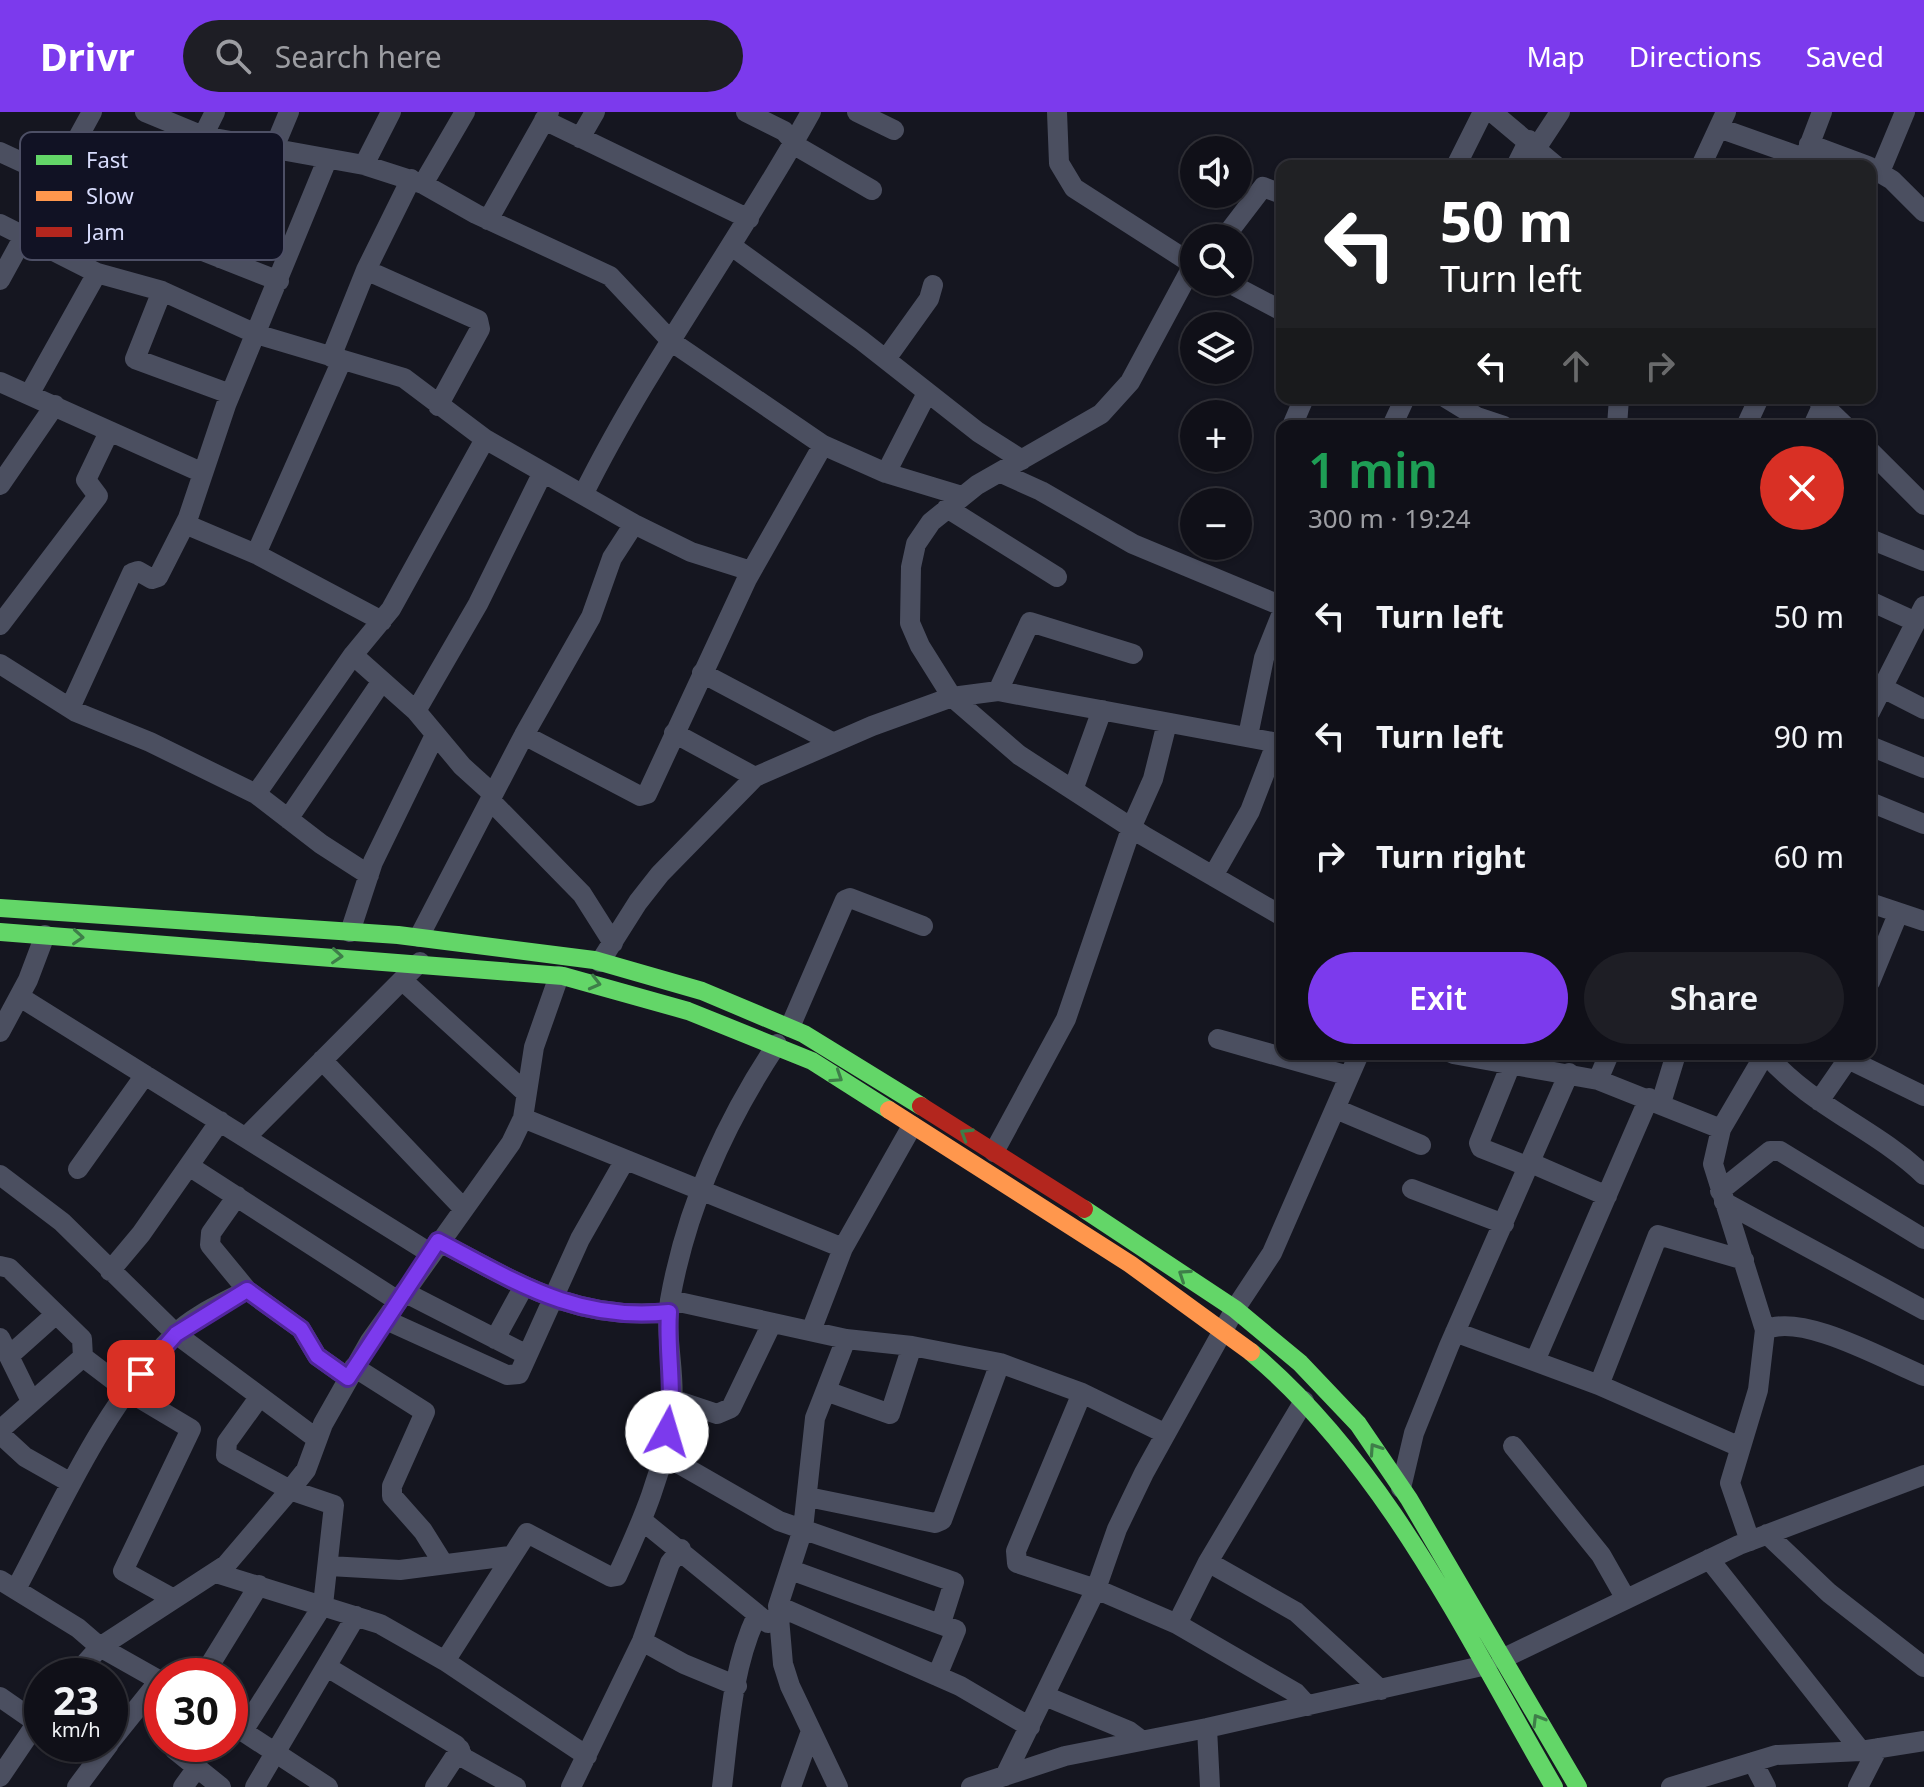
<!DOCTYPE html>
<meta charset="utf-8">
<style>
body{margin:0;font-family:"Noto Sans",sans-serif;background:#1e1e25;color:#f1f3f6;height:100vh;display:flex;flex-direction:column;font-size:30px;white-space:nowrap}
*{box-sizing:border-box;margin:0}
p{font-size:26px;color:#9c9da2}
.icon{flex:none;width:44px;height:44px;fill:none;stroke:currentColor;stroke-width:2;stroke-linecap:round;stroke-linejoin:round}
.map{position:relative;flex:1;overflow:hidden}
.details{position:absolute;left:1276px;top:308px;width:600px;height:640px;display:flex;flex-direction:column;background:#101018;border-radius:16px;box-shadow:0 2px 6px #0004,0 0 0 2px #303037}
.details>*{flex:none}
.hud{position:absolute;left:1276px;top:48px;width:600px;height:244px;border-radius:16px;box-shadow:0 2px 6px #0004,0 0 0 2px #303037;background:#202124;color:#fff;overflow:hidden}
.controls{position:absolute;left:1180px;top:24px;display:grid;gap:16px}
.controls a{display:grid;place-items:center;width:72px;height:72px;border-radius:50%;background:#101018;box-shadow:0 2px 6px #0004,0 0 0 2px #303037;font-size:40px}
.speed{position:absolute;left:24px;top:1546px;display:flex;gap:16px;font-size:40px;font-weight:700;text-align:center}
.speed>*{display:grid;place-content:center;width:104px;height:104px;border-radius:50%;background:#101018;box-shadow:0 2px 6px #0004,0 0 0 2px #303037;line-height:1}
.speed small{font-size:20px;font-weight:400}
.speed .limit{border:12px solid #d22;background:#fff;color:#111}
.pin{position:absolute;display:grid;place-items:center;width:68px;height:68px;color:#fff;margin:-34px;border-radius:16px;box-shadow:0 4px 12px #0006}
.me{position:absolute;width:88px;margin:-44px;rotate:6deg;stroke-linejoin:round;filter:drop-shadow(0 0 6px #0008)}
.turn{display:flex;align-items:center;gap:28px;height:168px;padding:0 32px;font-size:36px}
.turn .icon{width:104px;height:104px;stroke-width:2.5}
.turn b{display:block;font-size:56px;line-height:68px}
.lanes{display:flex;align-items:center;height:76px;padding:0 32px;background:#0003;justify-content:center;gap:40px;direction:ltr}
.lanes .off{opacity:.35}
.round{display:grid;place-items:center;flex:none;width:84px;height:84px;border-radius:42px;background:#1e1e25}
.headline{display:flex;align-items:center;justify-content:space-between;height:136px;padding:0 32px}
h1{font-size:48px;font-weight:600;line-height:60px;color:#1e9e55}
.button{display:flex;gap:16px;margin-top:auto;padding:16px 32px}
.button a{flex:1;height:92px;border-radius:48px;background:#7c3aed;color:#fff;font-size:32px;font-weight:600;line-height:92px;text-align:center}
.button a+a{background:#1e1e25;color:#f1f3f6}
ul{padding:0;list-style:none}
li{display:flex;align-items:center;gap:24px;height:120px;padding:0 32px}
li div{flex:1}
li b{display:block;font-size:30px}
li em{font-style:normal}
header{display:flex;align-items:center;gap:48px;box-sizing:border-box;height:112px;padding:0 40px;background:#7c3aed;color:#fff}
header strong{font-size:38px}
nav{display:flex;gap:44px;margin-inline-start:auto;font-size:28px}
.search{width:560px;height:72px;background:#1e1e25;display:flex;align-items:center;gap:20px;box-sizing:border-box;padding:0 28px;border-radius:44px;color:#9c9da2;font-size:30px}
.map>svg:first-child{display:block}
</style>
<header>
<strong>Drivr</strong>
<div class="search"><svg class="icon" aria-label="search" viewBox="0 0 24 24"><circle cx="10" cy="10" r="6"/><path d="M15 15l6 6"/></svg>Search here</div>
<nav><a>Map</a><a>Directions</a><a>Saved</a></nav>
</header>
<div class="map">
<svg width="1924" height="1675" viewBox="0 0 1924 1675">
<rect width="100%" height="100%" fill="#151620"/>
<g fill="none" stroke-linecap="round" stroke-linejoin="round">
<path stroke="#4b4f60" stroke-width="20" d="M 145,0 L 203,24 L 364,53 L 423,72 L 476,102 L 610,164 L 672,230 L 823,333 L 886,361 L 962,384
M 746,0 L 784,19 L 798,35 L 872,78
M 857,0 L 894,18
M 1057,0 L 1059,51 L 1074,76 L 1194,153
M 1492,0 L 1556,54
M 544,8 L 749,107
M 1719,16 L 1826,54
M 203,24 L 215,0
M 580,26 L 595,0
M 1809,32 L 1868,54
M 1537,35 L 1560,0
M 0,40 L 54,65
M 1806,42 L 1822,0
M 364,53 L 391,0
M 1456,54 L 1483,0
M 1516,54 L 1529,28
M 1701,54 L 1726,0
M 1870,55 L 1892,68 L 1924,100
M 1880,60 L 1905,0
M 423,72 L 465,0
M 105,92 L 180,130 L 279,169
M 488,108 L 549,0
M 0,112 L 97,161 L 162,179 L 256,222 L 404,266 L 485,327 L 634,412 L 691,440 L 751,459
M 1224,126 L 1263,75 L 1282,82
M 733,135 L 861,228 L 978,320 L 1022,348
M 220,146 L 267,38 L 279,24 L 289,0
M 1193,153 L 1130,270 L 1101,302 L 977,373 L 931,410 L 916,432 L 911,455 L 910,511 L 920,534 L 952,585 L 1019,643 L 1144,724 L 1282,804
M 366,158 L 478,208 L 480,217 L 438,294
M 0,168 L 92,0
M 1227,170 L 1282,199
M 162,179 L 135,247 L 230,282
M 331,245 L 366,158 L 411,67
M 886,247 L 929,187 L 933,173
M 0,270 L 203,361
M 30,281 L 97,161
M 1446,286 L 1477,305 L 1504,314
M 1816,286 L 1845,314
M 1292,314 L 1304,286
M 1392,314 L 1405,286
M 1617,314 L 1619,286
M 1746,314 L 1759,286
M 1813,314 L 1823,292
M 1870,339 L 1924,393
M 886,361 L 927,281
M 1001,361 L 1041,379 L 1133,432 L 1282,494
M 0,373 L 55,293
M 583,383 C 649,250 739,130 811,0
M 947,396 L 1057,465
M 185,412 L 256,442 L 382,509
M 1870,427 L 1924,449
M 256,442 L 342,248
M 1870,489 L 1916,510
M 0,513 L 98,384 L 86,368 L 109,320
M 353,543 L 416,599 L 462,654 L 493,682
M 0,552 L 76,600 L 150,630 L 256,682 L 321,732 L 369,763
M 702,561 L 832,630
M 1883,576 L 1924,597
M 998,579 L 1030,510 L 1133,542
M 70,596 L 132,461 L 138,459 L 152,467 L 158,465 L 188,406 L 226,293 L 327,48
M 416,599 L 478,492 L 543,360
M 1870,600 L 1924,494
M 674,621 L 755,665
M 524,623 L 640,684 L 647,682 L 747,467 L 823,333
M 1248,624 L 1264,546 L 1282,501
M 1870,634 L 1924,656
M 1073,678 L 1102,598
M 256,682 L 353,543 L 391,497 L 485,327
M 490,688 L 582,782 L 613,831
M 1870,690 L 1924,712
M 288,707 L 382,569
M 1870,791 L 1924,809
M 350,820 L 373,750 L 435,623
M 419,825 L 524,623 L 591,505 L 612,446 L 634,412
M 600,850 L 638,790 L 660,762 L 755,665 L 872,614 L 952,585 L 998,579 L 1273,630 L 1274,637 L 1250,699 L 1213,764
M 402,868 L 525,980
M 1870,870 L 1898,802
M 20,885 L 430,1141
M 790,915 L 845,788 L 850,786 L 923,814
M 0,920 L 28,868 L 45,823
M 1218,927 L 1349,964
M 1453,942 L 1598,968 L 1721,1017
M 1766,942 C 1810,994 1876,1017 1924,1063
M 322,948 L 463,1096
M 1511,952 L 1479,1031 L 1481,1036 L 1529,1055
M 1598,968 L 1609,942
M 1819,989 L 1848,947 L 1924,984
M 1661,991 L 1676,942
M 1336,997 L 1421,1033
M 523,1006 L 843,1136
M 246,1025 L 420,850
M 994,1040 L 1066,907 L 1132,714 L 1153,667 L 1167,611
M 1531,1051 L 1607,1084
M 189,1054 L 398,1189
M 78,1057 L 145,963
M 0,1063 L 62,1110 L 176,1222 L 317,1327
M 1412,1077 L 1504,1112
M 1720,1079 L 1770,1039 L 1780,1039 L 1924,1127
M 237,1084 L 211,1121 L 210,1133 L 247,1178 L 301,1217 L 317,1244 L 348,1266
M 1724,1090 L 1924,1198
M 438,1129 C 516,1170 577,1210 669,1200
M 0,1154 L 9,1156 L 82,1227 L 83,1245
M 110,1159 L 141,1122 L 220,1009
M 404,1180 L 527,1243
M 670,1188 L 846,1227 L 912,1234 L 1000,1251 L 1082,1281 L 1164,1321
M 386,1208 L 507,1263 L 519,1262 L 580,1127 L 625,1048
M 1765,1218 C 1802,1200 1887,1249 1924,1264
M 811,1219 L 843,1136 L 912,1014
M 1455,1220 L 1599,1273 L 1740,1335
M 0,1226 L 31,1289
M 495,1227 L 524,1174
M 9,1244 L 56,1202
M 1535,1249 L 1649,986
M 354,1255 L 425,1300 L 392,1374 L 392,1384 L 423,1419 L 443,1451
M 1599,1273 L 1658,1123 L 1744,1148
M 826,1279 L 890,1302 L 912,1234
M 1082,1281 L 1016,1439 L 1017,1451 L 1096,1477 L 1177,1512 L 1296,1581 L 1308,1594
M 672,1287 L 717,1302 L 731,1296 L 772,1211
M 0,1318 L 83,1245 L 129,1280 L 191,1317 L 123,1459 L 172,1486
M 0,1322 L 25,1345 L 71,1371
M 1513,1334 L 1601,1443 L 1626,1487
M 662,1342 L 779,1409 L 954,1470 L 941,1511
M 1401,1376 L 1414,1321 L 1449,1234 L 1569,961
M 808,1385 L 935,1411 L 942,1408 L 1000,1251
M 644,1410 L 768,1511
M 1767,1422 L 1829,1481 L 1924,1555
M 1750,1429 L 1730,1371 L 1758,1278 L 1765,1218 L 1713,1052 L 1721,1017 L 1765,942
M 1709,1447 L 1861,1639
M 1208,1450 L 1296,1500 L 1381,1578
M 329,1454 L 400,1458 L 510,1444
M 791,1458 L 956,1518 L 937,1564
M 216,1461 L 380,1512 L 445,1549 L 587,1644
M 0,1468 L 78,1516 L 100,1535 L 162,1570
M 16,1477 C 62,1391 104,1293 174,1223 C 194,1203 223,1191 247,1178
M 778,1494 L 960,1574 L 1030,1615
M 1177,1512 L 1208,1450 L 1304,1289
M 642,1529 L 684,1552 L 737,1574
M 1502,1547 L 1739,1433 L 1924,1363
M 445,1549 L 527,1421 L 611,1465 L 617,1464 C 642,1410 665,1357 672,1297 C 676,1261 664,1225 670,1188 C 686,1097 726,1009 777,932
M 327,1555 L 456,1633 L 464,1646 L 516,1675
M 74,1564 L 100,1535 L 226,1453 L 290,1378 L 306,1358 L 323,1312 L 370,1229 L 511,1031 L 523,1006 L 534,935 L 559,864
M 203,1564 L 259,1473
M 1045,1584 L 1129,1619 L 1141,1628
M 0,1585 L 36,1610
M 230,1611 L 328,1675
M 1207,1616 L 1210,1675
M 243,1619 L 323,1493 L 334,1393 L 290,1378 L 226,1343 L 227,1330 L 258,1287
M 110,1630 L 159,1569
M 175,1632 L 175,1638 L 221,1675
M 1753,1650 L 1766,1675
M 1005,1664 L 1096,1477 L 1117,1417 L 1144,1361 L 1235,1197 L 1272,1141 L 1359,942
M 0,1665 L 42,1603
M 77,1675 L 109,1632
M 183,1675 L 196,1657
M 255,1675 L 356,1504
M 435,1675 L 460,1637
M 571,1675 L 642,1529 L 670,1451 L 681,1437
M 722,1675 C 729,1618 732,1555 757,1503
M 791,1675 L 811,1619
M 838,1675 L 790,1574 L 783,1552 L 778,1494 L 803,1417 L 815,1306 L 846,1227
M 971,1675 L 1065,1644 L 1207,1616 L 1482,1554
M 1671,1675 L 1776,1643 L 1861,1639 L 1924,1629
M 1858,1675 L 1878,1636"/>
<path stroke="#63d668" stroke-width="18" d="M 0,796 L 398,823 L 594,848 L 702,879 L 804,922 L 921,994
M 0,820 L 563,864 L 688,899 L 812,949 L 889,998
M 1084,1097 L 1235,1197 L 1300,1251 L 1358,1312 L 1409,1387 L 1578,1675
M 1251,1240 C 1387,1354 1466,1524 1554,1675"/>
<path stroke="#ff974d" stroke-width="18" d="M 889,998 L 1130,1152 L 1251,1240"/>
<path stroke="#b3261e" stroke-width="18" d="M 921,994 L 1084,1097"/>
</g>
<defs><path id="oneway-chevron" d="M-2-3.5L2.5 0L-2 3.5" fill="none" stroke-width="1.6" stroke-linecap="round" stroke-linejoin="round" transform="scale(2)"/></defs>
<g stroke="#3e7e49">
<use href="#oneway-chevron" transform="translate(78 825) rotate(4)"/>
<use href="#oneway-chevron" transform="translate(337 844) rotate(4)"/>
<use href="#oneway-chevron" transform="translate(595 871) rotate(14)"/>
<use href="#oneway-chevron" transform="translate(837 965) rotate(33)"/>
<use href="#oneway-chevron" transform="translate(966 1022) rotate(-148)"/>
<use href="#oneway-chevron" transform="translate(1184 1163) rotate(-146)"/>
<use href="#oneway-chevron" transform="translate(1375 1337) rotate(-124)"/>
<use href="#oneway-chevron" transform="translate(1538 1608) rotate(-121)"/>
</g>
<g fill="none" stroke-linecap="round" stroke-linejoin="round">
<g stroke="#51269a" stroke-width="20">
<path id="route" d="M 141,1262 L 176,1222 L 247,1178 L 301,1217 L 317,1244 L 348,1266 L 438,1129 C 516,1170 577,1210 669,1200 C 666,1241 676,1281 667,1320"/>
</g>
<use href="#route" stroke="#7c3aed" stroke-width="14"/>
</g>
<rect x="20" y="20" width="264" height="128" rx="12" fill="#111224" stroke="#4d4f65" stroke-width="2"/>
<rect x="36" y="43" width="36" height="10" fill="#63d668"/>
<rect x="36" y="79" width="36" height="10" fill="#ff974d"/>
<rect x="36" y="115" width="36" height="10" fill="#b3261e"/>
<g font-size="22" fill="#d8dcfc">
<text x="86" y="56">Fast</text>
<text x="86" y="92">Slow</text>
<text x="86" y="128">Jam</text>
</g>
</svg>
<div class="controls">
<a><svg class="icon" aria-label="sound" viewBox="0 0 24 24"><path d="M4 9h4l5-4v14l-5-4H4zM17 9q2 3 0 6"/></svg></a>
<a><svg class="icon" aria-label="search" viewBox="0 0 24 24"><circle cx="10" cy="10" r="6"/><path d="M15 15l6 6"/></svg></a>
<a><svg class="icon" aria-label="layers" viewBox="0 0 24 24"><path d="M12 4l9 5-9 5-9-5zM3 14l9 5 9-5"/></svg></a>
<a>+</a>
<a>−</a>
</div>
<div class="speed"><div>23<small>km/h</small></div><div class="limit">30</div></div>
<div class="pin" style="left:141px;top:1262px;background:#d93025"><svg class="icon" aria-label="arrive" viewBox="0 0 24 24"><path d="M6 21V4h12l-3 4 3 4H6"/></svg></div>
<svg class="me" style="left:667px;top:1320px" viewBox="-20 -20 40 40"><circle r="19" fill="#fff"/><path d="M0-13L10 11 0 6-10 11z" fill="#7c3aed"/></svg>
<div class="hud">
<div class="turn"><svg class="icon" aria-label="left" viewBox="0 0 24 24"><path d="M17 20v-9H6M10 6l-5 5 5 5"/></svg><div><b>50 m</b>Turn left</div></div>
<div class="lanes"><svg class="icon" aria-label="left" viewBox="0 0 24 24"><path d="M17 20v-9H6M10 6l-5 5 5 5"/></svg><svg class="icon off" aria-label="ahead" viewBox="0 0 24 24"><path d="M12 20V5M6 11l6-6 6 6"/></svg><svg class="icon off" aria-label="right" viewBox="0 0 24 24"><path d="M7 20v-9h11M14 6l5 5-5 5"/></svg></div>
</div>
<section class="details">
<div class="headline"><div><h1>1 min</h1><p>300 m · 19:24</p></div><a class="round" style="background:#d93025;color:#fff"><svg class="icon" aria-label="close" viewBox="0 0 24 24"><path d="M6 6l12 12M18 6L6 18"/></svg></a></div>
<ul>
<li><svg class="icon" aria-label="left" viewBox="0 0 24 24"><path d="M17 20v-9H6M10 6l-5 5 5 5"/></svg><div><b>Turn left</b></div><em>50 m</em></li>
<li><svg class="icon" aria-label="left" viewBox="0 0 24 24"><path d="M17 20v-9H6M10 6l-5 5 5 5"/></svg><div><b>Turn left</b></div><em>90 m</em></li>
<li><svg class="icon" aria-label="right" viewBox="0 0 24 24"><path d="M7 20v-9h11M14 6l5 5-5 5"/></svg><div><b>Turn right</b></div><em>60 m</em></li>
</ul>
<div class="button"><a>Exit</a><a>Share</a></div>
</section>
</div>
